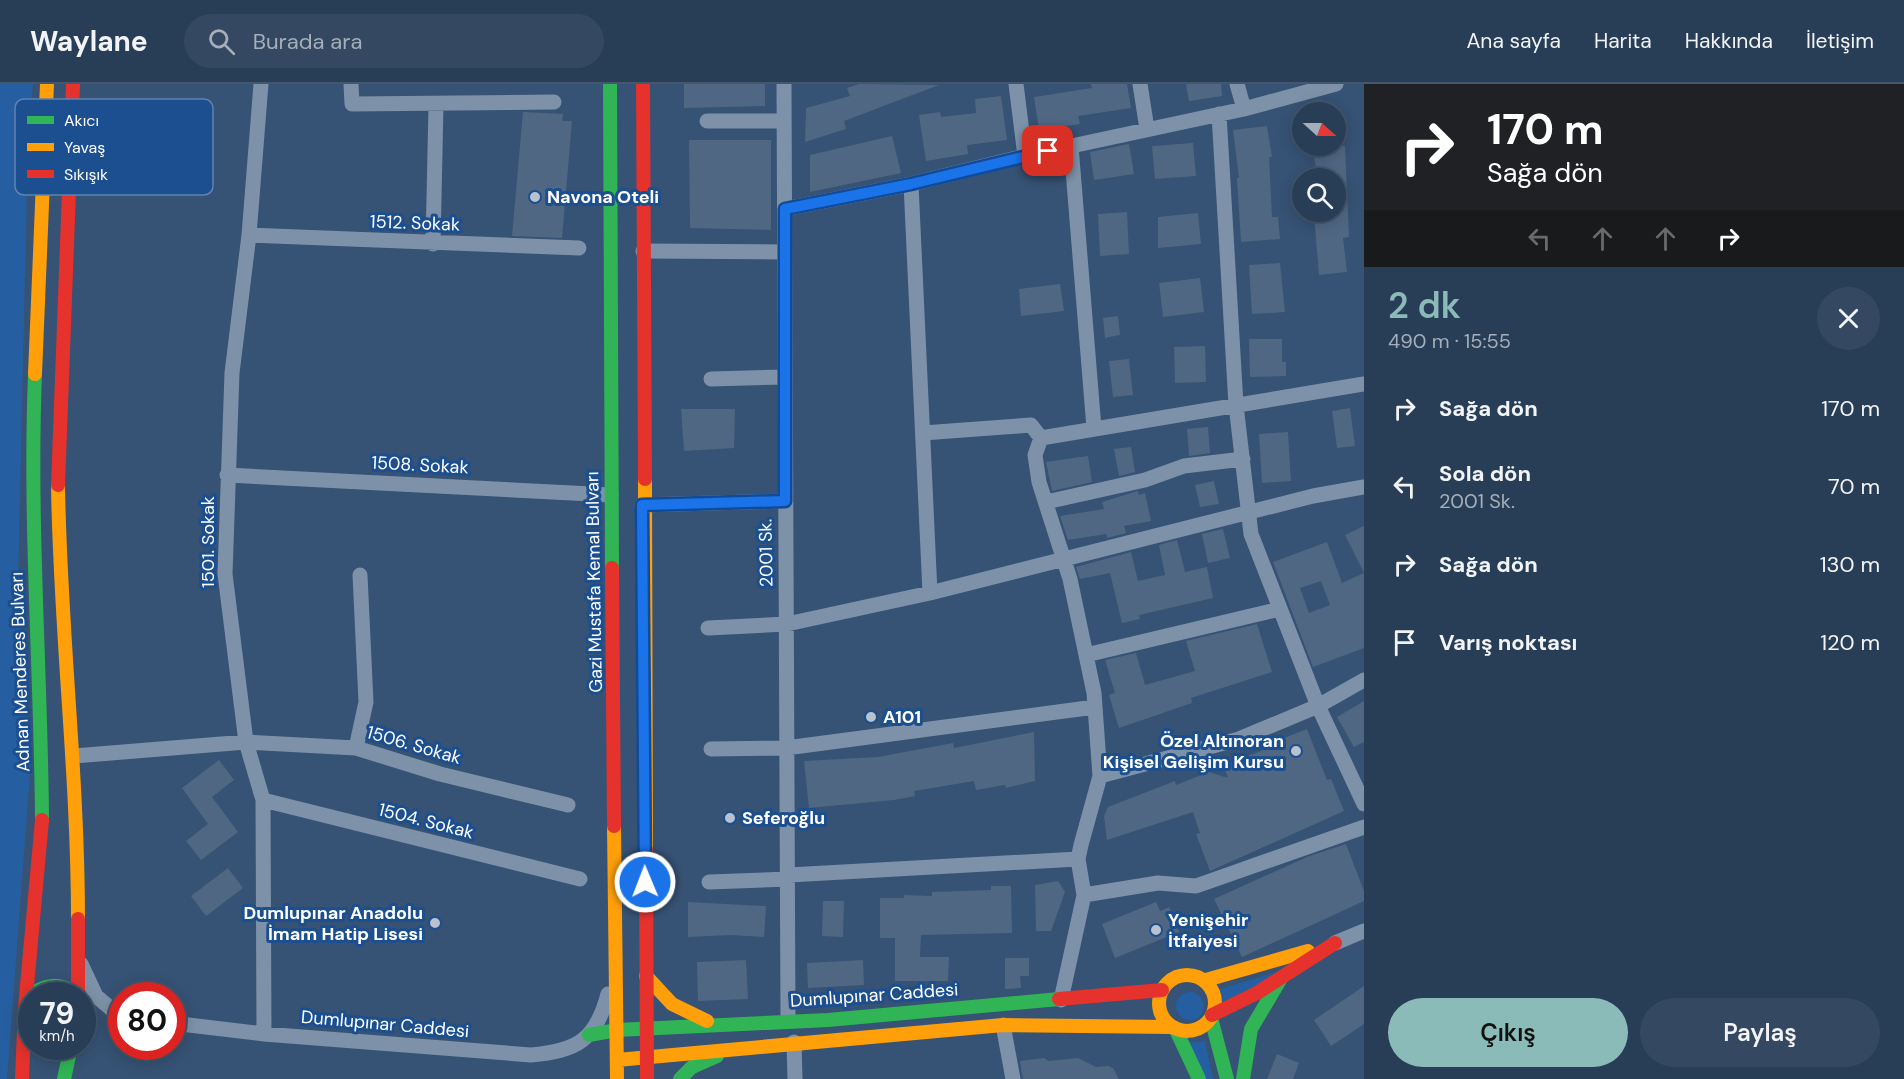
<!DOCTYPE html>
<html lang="tr">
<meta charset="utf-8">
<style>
body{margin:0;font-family:"DM Sans",sans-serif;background:#344961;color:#f1f3f6;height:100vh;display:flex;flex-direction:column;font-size:22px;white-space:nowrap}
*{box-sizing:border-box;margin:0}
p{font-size:20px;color:#a5aeba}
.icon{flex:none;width:33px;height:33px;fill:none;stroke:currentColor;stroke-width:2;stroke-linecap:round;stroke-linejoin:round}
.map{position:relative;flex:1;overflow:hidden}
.side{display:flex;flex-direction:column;background:#283e57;width:540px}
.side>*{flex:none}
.hud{background:#202124;color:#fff;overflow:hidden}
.needle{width:39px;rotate:111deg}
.fabs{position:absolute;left:1292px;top:18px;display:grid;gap:12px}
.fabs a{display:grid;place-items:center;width:54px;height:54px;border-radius:50%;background:#283e57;box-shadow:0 3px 15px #0003,0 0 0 2px #44576d;font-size:30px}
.speed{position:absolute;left:18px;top:898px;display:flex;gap:12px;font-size:30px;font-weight:700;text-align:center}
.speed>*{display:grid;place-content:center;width:78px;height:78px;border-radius:50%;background:#283e57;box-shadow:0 3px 15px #0003,0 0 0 2px #44576d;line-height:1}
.speed small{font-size:15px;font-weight:400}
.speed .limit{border:9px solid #d22;background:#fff;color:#111}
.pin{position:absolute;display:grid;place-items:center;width:51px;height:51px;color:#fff;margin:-26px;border-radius:12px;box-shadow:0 3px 9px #0006}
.me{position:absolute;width:66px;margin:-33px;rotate:359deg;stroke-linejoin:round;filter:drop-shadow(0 0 4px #0008)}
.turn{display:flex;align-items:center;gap:21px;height:126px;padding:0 24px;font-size:27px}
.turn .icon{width:78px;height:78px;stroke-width:2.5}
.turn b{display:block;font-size:42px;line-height:51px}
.lanes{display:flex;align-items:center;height:57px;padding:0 24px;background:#0003;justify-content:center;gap:30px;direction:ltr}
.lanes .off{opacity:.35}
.round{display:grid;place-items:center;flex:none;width:63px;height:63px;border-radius:32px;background:#344961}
.head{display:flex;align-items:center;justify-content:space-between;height:102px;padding:0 24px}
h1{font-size:36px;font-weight:600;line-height:45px;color:#8bbbb9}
.button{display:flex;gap:12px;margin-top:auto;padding:12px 24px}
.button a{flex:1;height:69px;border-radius:36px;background:#8bbbb9;color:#111;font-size:24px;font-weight:600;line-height:69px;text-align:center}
.button a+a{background:#344961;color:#f1f3f6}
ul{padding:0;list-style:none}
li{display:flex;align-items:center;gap:18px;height:78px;padding:0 24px}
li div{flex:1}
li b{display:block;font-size:22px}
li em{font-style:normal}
header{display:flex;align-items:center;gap:36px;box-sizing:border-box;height:84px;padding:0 30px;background:#283e57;border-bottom:2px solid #44576d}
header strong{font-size:28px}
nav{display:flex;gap:33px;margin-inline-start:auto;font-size:21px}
.search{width:420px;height:54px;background:#344961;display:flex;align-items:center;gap:15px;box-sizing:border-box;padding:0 21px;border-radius:33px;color:#a5aeba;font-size:22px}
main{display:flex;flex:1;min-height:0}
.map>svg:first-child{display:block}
</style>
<header>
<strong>Waylane</strong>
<div class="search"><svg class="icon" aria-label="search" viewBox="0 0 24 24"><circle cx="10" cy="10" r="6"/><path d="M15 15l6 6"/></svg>Burada ara</div>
<nav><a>Ana sayfa</a><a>Harita</a><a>Hakkında</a><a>İletişim</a></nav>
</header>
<main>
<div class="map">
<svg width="1364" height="995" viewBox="0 0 1364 995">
<rect width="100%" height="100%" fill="#365274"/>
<path fill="#265fa1" d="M 0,0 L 33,0 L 28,59 L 18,500 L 31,677 L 7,995 L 0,995 Z
M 1283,886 L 1224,924 L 1217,906 Z
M1176 922a14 14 0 1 1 28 0a14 14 0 1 1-28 0Z
M 1205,957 L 1213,995 L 1203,995 L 1185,959 Z"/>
<path fill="#506783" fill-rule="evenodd" d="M 684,0 L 765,0 L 765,22 L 684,24 Z
M 859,0 L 939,1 L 844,37 L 846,45 L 805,58 L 806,24 L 850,12 L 847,4 Z
M 1091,0 L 1127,0 L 1131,24 L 1078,32 L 1080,40 L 1039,46 L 1034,13 L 1092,4 Z
M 1186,0 L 1221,0 L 1222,12 L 1189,17 Z
M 1001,12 L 1007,56 L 967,61 L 968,70 L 926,77 L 919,31 L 940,28 L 941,33 L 976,29 L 975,15 Z
M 523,28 L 563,30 L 562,37 L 572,37 L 562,154 L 512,152 Z
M 1267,42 L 1272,73 L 1269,73 L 1272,133 L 1278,133 L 1280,155 L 1241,158 L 1237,94 L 1239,94 L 1233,46 Z
M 892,52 L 901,89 L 810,108 L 810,71 Z
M 689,56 L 771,56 L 771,146 L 690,144 Z
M 1193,59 L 1196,92 L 1155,95 L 1152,62 Z
M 1129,60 L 1134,90 L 1094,96 L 1090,68 Z
M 1313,62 L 1345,62 L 1349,153 L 1343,154 L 1347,188 L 1319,191 L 1314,131 L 1335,130 L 1335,94 L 1317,94 Z
M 1127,128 L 1129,170 L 1100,172 L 1098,130 Z
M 1198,129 L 1201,160 L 1158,164 L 1158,133 Z
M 1280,179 L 1285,228 L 1252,230 L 1249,181 Z
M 1200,194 L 1204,228 L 1163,233 L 1159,199 Z
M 1060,200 L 1064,227 L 1021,232 L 1019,205 Z
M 1118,232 L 1120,251 L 1105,254 L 1103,234 Z
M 1249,255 L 1282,255 L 1282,278 L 1286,278 L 1286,292 L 1250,293 Z
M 1205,262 L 1206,298 L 1175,299 L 1174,263 Z
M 1129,275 L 1133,311 L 1113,313 L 1109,277 Z
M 1350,324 L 1355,362 L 1337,364 L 1332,327 Z
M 681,325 L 735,325 L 734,364 L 684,367 Z
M 1208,343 L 1210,369 L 1189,372 L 1187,345 Z
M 1288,348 L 1291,397 L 1262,399 L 1259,350 Z
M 1131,363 L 1135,388 L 1119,392 L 1114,365 Z
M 1088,372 L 1092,398 L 1052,407 L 1046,378 Z
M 1214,397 L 1219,420 L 1200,423 L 1195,401 Z
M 1138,407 L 1139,411 L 1145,409 L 1151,437 L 1124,442 L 1126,449 L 1107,454 L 1106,450 L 1068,456 L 1060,432 L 1104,425 L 1102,418 Z
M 1364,442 L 1364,564 L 1313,583 L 1273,478 L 1327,458 L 1342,499 L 1364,489 L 1345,451 ZM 1321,497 L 1330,521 L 1309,529 L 1300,504 Z
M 1223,445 L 1230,474 L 1208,479 L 1202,450 Z
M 1177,456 L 1185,488 L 1207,483 L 1213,514 L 1139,531 L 1140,535 L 1122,539 L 1110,489 L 1080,495 L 1076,483 L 1131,468 L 1138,497 L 1165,491 L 1159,461 Z
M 1257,540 L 1272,588 L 1191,614 L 1192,619 L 1119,644 L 1109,611 L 1115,609 L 1105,576 L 1136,569 L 1145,601 L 1195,587 L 1186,557 Z
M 1364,617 L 1364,658 L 1354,663 L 1337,633 Z
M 1307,645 L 1327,696 L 1331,695 L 1344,727 L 1210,787 L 1196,750 L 1200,749 L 1193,728 L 1107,756 L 1104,732 L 1108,723 L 1175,697 L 1176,701 L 1209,688 L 1228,694 L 1223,681 L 1275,662 L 1274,658 Z
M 1034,648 L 1035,697 L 1006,704 L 1005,701 L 976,706 L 974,697 L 914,707 L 915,712 L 894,716 L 809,724 L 804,677 L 878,673 L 953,659 L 954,664 Z
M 219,676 L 234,696 L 212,713 L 238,748 L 201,776 L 186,757 L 208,740 L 182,704 Z
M 1346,760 L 1364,807 L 1364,817 L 1242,873 L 1214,815 L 1307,773 Z
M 228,784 L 243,804 L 206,832 L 191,812 Z
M 1058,797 L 1065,808 L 1051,847 L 1036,847 L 1035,801 Z
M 991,802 L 1011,802 L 1012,849 L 921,851 L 920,873 L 949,873 L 948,897 L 895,897 L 895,854 L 880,854 L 880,814 L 904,814 L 904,811 L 932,812 L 932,808 L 991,806 Z
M 823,817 L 844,817 L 843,853 L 822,852 Z
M 688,818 L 766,822 L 764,853 L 731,851 L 688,853 Z
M 1156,818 L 1160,827 L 1169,823 L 1179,848 L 1115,874 L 1102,840 Z
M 1005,874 L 1029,874 L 1029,892 L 1020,892 L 1021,904 L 1005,905 Z
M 746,876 L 748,915 L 698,917 L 697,878 Z
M 863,876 L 864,901 L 808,904 L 807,879 Z
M 1364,902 L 1364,940 L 1331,962 L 1314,936 Z
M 1277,970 L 1299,979 L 1293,995 L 1267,995 Z
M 1044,974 L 1048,977 L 1078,974 L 1096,983 L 1108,982 L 1113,984 L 1119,995 L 1023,995 L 1020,977 Z"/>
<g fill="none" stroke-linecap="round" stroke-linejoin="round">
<path stroke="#7d92a8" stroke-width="15" d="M 261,0 L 249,151 L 232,289 L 225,490 L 246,658 L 263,716 L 264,950
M 351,0 L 352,20 L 554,18
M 784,0 L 788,937
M 1016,0 L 1025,72
M 1140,0 L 1147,45
M 1237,0 L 1244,25
M 1219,30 L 1236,321 L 1251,450 L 1318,622 L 1364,720
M 707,37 L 783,37
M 1071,62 L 1094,344
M 911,100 L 930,509
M 785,125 L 911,100 L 1025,72 L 1244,25 L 1336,0
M 249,151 L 579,164
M 433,160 L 436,21
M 643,167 L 784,168
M 711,295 L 785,293
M 923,349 L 1031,341 L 1041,354
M 227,391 L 611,411
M 1046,418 L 1145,396 L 1184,382 L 1243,375
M 642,421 L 785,417
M 708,544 L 787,540 L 930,509 L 1313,412 L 1364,403
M 1086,571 L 1280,525
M 356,664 L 366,618 L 360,491
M 711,665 L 786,664 L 1095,623
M 74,672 L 246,658 L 356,664 L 440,690 L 568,721
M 1100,692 L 1239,655 L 1318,622 L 1364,596
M 263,716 L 580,795
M 789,791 L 1078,775
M 709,798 L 788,795
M 1084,811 L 1158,799 L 1196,802 L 1364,743
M 1335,859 L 1364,847
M 81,880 L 96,912 L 122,934
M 1061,916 L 1084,811 L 1078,775 L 1081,761 L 1100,692 L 1094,609 L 1070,495 L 1039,398 L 1035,371 L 1041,354 L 1364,300
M 172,939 L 264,950 L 531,971 C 577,967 596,956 608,910
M 1003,941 L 1013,995
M 794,958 L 795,995"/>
<path stroke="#30b455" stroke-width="14" d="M 610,0 L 612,484
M 35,290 C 29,439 41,587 42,736
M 27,914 C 44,899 59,898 78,910
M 1211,934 L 1227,995
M 1175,944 L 1199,995
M 589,951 L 617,946 L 828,936 L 1059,915
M 64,995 L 71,963
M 680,995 L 692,983 L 717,972
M 1243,995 L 1251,945 L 1280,896"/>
<path stroke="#ff9f0a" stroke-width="14" d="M 35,290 L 47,0
M 645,395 L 646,766
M 58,401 C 60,546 78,690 78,835
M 614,742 L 617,995
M1159 919a28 28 0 1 1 56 0a28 28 0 1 1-56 0Z
M 646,892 L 672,920 L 707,937
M 1206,896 L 1308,867
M 617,976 L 1003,941 L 1171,943"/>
<path stroke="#e5322d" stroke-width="14" d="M 643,0 L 645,395
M 58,401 L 73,0
M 612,484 L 614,742
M 646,766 L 647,995
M 78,835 L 78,912
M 1059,915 L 1162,906
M 1212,931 L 1257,909 L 1335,859
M 22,995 L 25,924 L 42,736"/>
</g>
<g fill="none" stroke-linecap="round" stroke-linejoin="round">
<g stroke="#114b97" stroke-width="15">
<path id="route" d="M 645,798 L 642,421 L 785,417 L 785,125 L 911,100 L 1048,67"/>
</g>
<use href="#route" stroke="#1a73e8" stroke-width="10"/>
</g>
<g fill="#b9c2ce" stroke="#1b4f8f" stroke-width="2">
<circle cx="535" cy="113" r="6"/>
<circle cx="871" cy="633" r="6"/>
<circle cx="1296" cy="667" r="6"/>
<circle cx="730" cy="734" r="6"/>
<circle cx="435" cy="839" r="6"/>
<circle cx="1156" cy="846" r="6"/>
</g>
<g text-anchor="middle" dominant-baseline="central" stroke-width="6" stroke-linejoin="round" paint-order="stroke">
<g font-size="18" font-weight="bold" fill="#fff" stroke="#1b4f8f" text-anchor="start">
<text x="547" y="113">Navona Oteli</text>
<text x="883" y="633">A101</text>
<text x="1284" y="657" text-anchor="end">Özel Altınoran<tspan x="1284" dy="21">Kişisel Gelişim Kursu</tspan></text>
<text x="742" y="734">Seferoğlu</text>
<text x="423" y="829" text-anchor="end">Dumlupınar Anadolu<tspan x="423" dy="21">İmam Hatip Lisesi</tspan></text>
<text x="1168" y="836">Yenişehir<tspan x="1168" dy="21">İtfaiyesi</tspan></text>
</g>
<g font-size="18" fill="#fff" stroke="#1b4f8f">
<text transform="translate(415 139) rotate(2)">1512. Sokak</text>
<text transform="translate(420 381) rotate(3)">1508. Sokak</text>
<text transform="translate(208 458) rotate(-90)">1501. Sokak</text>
<text transform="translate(766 469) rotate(-91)">2001 Sk.</text>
<text transform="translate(594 498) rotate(-91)">Gazi Mustafa Kemal Bulvarı</text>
<text transform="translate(20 588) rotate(-92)">Adnan Menderes Bulvarı</text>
<text transform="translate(414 661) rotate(16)">1506. Sokak</text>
<text transform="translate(426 737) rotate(14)">1504. Sokak</text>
<text transform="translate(874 911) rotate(-4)">Dumlupınar Caddesi</text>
<text transform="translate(385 940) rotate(5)">Dumlupınar Caddesi</text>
</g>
</g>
<rect x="15" y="15" width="198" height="96" rx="9" fill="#1b4f8f" stroke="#5f84b1" stroke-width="1.5"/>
<rect x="27" y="32" width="27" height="8" fill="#30b455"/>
<rect x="27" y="59" width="27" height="8" fill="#ff9f0a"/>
<rect x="27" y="86" width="27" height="8" fill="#e5322d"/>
<g font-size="16" fill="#fff">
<text x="64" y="42">Akıcı</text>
<text x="64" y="69">Yavaş</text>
<text x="64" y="96">Sıkışık</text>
</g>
</svg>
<div class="fabs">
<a><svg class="needle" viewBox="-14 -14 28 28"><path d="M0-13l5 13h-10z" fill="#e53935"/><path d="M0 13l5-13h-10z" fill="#a5aeba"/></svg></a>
<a><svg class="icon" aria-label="search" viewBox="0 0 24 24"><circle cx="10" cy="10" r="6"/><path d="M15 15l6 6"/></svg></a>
</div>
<div class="speed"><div>79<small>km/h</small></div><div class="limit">80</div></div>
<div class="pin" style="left:1048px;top:67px;background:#d93025"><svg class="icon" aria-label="arrive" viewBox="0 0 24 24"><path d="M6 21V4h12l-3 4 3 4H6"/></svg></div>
<svg class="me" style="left:645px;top:798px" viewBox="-20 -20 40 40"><circle r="17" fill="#1a73e8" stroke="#fff" stroke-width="3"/><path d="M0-11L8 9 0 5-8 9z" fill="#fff"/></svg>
</div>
<section class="side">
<div class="hud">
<div class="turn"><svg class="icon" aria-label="right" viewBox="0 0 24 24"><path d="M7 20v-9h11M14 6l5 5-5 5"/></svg><div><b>170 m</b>Sağa dön</div></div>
<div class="lanes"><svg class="icon off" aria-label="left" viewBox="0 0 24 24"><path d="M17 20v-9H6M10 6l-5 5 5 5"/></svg><svg class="icon off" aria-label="ahead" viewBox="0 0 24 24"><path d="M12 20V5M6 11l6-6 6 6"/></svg><svg class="icon off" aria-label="ahead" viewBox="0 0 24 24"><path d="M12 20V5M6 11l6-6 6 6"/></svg><svg class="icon" aria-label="right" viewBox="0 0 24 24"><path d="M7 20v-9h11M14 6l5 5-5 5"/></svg></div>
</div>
<div class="head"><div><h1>2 dk</h1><p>490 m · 15:55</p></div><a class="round"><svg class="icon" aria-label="close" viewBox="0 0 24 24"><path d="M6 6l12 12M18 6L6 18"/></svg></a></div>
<ul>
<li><svg class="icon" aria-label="right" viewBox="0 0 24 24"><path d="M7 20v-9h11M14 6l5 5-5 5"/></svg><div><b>Sağa dön</b></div><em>170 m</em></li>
<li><svg class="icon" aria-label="left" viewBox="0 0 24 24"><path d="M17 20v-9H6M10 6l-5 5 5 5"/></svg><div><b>Sola dön</b><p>2001 Sk.</p></div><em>70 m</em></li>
<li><svg class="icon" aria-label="right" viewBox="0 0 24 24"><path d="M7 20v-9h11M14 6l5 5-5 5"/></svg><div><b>Sağa dön</b></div><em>130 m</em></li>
<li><svg class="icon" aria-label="arrive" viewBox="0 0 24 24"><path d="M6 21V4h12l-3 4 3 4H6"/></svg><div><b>Varış noktası</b></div><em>120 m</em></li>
</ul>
<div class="button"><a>Çıkış</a><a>Paylaş</a></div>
</section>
</main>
